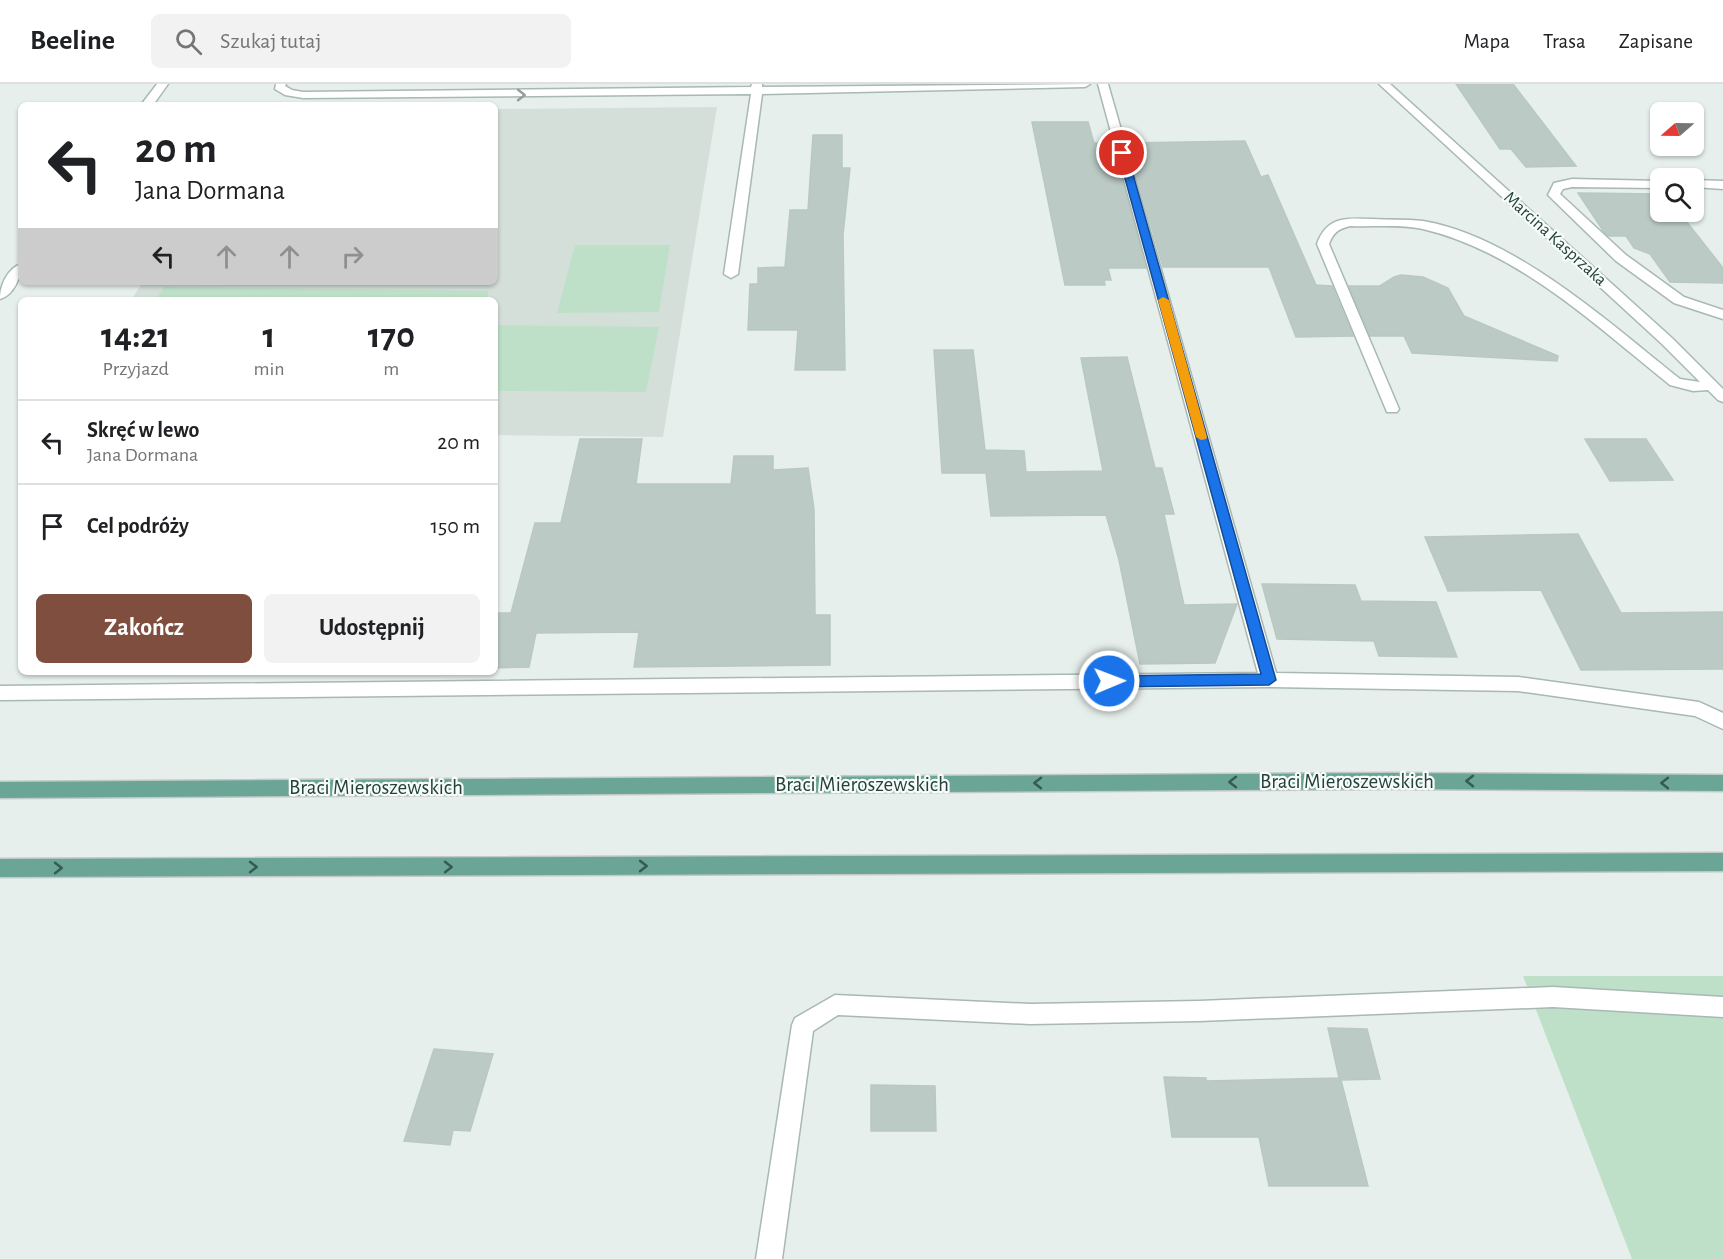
<!DOCTYPE html>
<html lang="pl">
<meta charset="utf-8">
<style>
body{margin:0;font-family:"Alegreya Sans",sans-serif;background:#f2f2f2;color:#202124;height:100vh;display:flex;flex-direction:column;font-size:22px;white-space:nowrap}
*{box-sizing:border-box;margin:0}
p{font-size:20px;color:#757577}
.icon{flex:none;width:33px;height:33px;fill:none;stroke:currentColor;stroke-width:2;stroke-linecap:round;stroke-linejoin:round}
.map{position:relative;flex:1;overflow:hidden}
.side{position:absolute;left:18px;top:213px;width:480px;height:378px;display:flex;flex-direction:column;background:#fff;border-radius:9px;box-shadow:0 2px 4px #0004}
.side>*{flex:none}
.guide{position:absolute;left:18px;top:18px;width:480px;height:183px;border-radius:9px;box-shadow:0 2px 4px #0004;background:#fff;color:#202124;overflow:hidden}
.needle{width:39px;rotate:250deg}
.controls{position:absolute;left:1650px;top:18px;display:grid;gap:12px}
.controls a{display:grid;place-items:center;width:54px;height:54px;border-radius:9px;background:#fff;box-shadow:0 2px 4px #0004;font-size:30px}
.pin{position:absolute;display:grid;place-items:center;width:51px;height:51px;color:#fff;margin:-26px;border:3px solid #fff;border-radius:50%;box-shadow:0 2px 6px #0007}
.me{position:absolute;width:66px;margin:-33px;rotate:89deg;stroke-linejoin:round;filter:drop-shadow(0 0 4px #0008)}
.turn{display:flex;align-items:center;gap:21px;height:126px;padding:0 18px;font-size:27px}
.turn .icon{width:78px;height:78px;stroke-width:2.5}
.turn b{display:block;font-size:42px;line-height:51px}
.lanes{display:flex;align-items:center;height:57px;padding:0 18px;background:#0003;justify-content:center;gap:30px;direction:ltr}
.lanes .off{opacity:.35}
.eta{display:flex;justify-content:space-evenly;align-items:center;height:102px;text-align:center}
.eta b{font-size:36px;font-weight:700;line-height:42px}
.action{display:flex;gap:12px;margin-top:auto;padding:12px 18px}
.action a{flex:1;height:69px;border-radius:9px;background:#7f4e3f;color:#fff;font-size:24px;font-weight:700;line-height:69px;text-align:center}
.action a+a{background:#f2f2f2;color:#202124}
ul{padding:0;list-style:none}
li{display:flex;align-items:center;gap:18px;height:84px;padding:0 18px;border-top:2px solid #e0e0e0}
li div{flex:1}
li b{display:block;font-size:22px}
li em{font-style:normal}
header{display:flex;align-items:center;gap:36px;box-sizing:border-box;height:84px;padding:0 30px;background:#fff;border-bottom:2px solid #e0e0e0}
header strong{font-size:28px}
nav{display:flex;gap:33px;margin-inline-start:auto;font-size:21px}
.search{width:420px;height:54px;background:#f2f2f2;display:flex;align-items:center;gap:15px;box-sizing:border-box;padding:0 21px;border-radius:9px;color:#757577;font-size:22px}
.map>svg:first-child{display:block}
</style>
<header>
<strong>Beeline</strong>
<div class="search"><svg class="icon" aria-label="search" viewBox="0 0 24 24"><circle cx="10" cy="10" r="6"/><path d="M15 15l6 6"/></svg>Szukaj tutaj</div>
<nav><a>Mapa</a><a>Trasa</a><a>Zapisane</a></nav>
</header>
<div class="map">
<svg width="1723" height="1175" viewBox="0 0 1723 1175">
<rect width="100%" height="100%" fill="#e6efeb"/>
<path fill="#d4dfda" d="M 717,23 L 663,353 L 495,351 L 495,216 L 131,216 L 143,198 L 495,198 L 495,25 Z"/>
<path fill="#bfe0c8" d="M 575,161 L 670,161 L 659,228 L 557,229 Z
M 164,203 L 489,207 L 486,216 L 156,216 Z
M 495,241 L 659,243 L 646,308 L 495,307 Z
M 1523,892 L 1723,892 L 1723,1175 L 1632,1175 Z"/>
<path fill="#bbcac4" stroke="#b8c9c2" stroke-width="1.5" d="M 1456,0 L 1513,0 L 1576,82 L 1526,83 L 1511,65 L 1500,65 Z
M 1032,38 L 1088,38 L 1094,59 L 1112,59 L 1146,184 L 1108,184 L 1111,196 L 1104,196 L 1105,201 L 1065,201 Z
M 813,51 L 842,51 L 842,84 L 850,84 L 843,151 L 845,286 L 795,286 L 798,246 L 748,246 L 750,200 L 758,200 L 758,184 L 785,183 L 790,126 L 808,126 Z
M 1245,57 L 1261,93 L 1268,91 L 1316,201 L 1332,202 L 1353,252 L 1296,253 L 1269,183 L 1163,183 L 1127,59 Z
M 1578,109 L 1660,110 L 1660,128 L 1679,128 L 1723,184 L 1723,199 L 1670,198 L 1650,170 L 1634,164 L 1626,152 L 1608,152 L 1604,148 Z
M 1401,191 L 1423,193 L 1448,204 L 1464,232 L 1558,272 L 1557,277 L 1412,269 L 1404,252 L 1370,252 L 1349,202 L 1380,202 L 1394,193 Z
M 934,266 L 973,266 L 985,366 L 1024,367 L 1026,388 L 1103,387 L 1081,274 L 1127,273 L 1155,384 L 1162,384 L 1174,430 L 1164,430 L 1184,521 L 1237,520 L 1215,579 L 1140,580 L 1119,476 L 1106,431 L 991,432 L 986,389 L 942,389 Z
M 580,355 L 642,355 L 636,400 L 731,400 L 734,372 L 773,372 L 773,386 L 808,384 L 814,425 L 815,531 L 830,531 L 830,581 L 634,583 L 639,548 L 536,549 L 529,583 L 495,584 L 495,529 L 511,529 L 535,439 L 561,439 Z
M 1585,355 L 1646,355 L 1673,396 L 1610,397 Z
M 1578,450 L 1621,529 L 1723,528 L 1723,585 L 1581,586 L 1541,506 L 1448,507 L 1425,453 Z
M 1262,500 L 1355,501 L 1361,517 L 1436,518 L 1457,573 L 1379,572 L 1374,557 L 1277,555 Z
M 1328,944 L 1367,945 L 1380,995 L 1341,996 L 1368,1102 L 1269,1102 L 1259,1053 L 1172,1053 L 1164,993 L 1206,994 L 1206,997 L 1339,994 Z
M 434,965 L 493,970 L 470,1047 L 453,1046 L 450,1061 L 404,1057 Z
M 871,1001 L 935,1002 L 936,1047 L 871,1047 Z"/>
<g fill="none" stroke-linecap="round" stroke-linejoin="round">
<g stroke="#a8b8b2" stroke-width="3">
<path id="minor" d="M 157,0 L 168,0 L 153,21 L 141,21 Z
M 276,0 L 286,0 L 285,2 L 292,6 L 303,8 L 751,3 L 752,0 L 762,0 L 762,3 L 1090,0 L 1085,3 L 762,10 L 738,190 L 731,194 L 724,190 L 751,10 L 303,14 L 285,11 L 275,5 Z
M 1098,0 L 1108,0 L 1276,589 L 1518,593 L 1699,618 L 1723,629 L 1723,645 L 1695,632 L 1518,607 L 1269,603 L 0,616 L 0,602 L 1258,589 Z
M 1379,0 L 1390,0 L 1672,254 L 1723,305 L 1723,318 L 1718,316 L 1708,306 L 1693,307 L 1670,301 C 1595,241 1519,168 1423,145 C 1400,140 1373,143 1350,142 C 1338,145 1333,149 1329,160 L 1399,325 L 1397,328 L 1387,328 L 1317,160 C 1327,132 1347,134 1372,135 C 1389,136 1406,135 1423,137 C 1514,152 1609,239 1680,295 L 1700,298 L 1662,260 Z
M 1572,95 L 1660,97 L 1660,104 L 1572,103 L 1563,105 L 1560,110 L 1626,171 L 1684,213 L 1723,226 L 1723,235 L 1674,219 L 1616,177 L 1548,111 L 1554,99 Z
M 1694,96 L 1723,97 L 1723,105 L 1694,103 Z
M 21,180 C 21,193 14,211 0,215 C 0,202 7,185 21,180 Z
M 1553,903 L 1723,913 L 1723,933 L 1553,923 L 1199,937 L 1030,940 L 838,931 L 813,947 L 782,1175 L 756,1175 L 792,941 L 795,934 L 835,911 L 1030,920 L 1199,917 Z"/>
</g>
<g stroke="#c2cac8" stroke-width="3">
<path id="major" d="M 1389,689 L 1723,691 L 1723,707 L 1389,705 L 0,714 L 0,698 Z
M 1723,769 L 1723,787 L 0,793 L 0,775 Z"/>
</g>
<use href="#minor" fill="#fff" fill-rule="evenodd"/>
<use href="#major" fill="#6aa596" fill-rule="evenodd"/>
</g>
<defs><path id="oneway-chevron" d="M-2-3.5L2.5 0L-2 3.5" fill="none" stroke-width="1.6" stroke-linecap="round" stroke-linejoin="round" transform="scale(1.5)"/></defs>
<use stroke="#92a09c" href="#oneway-chevron" transform="translate(521 11)"/>
<g stroke="#365b51">
<use href="#oneway-chevron" transform="translate(1470 697) rotate(-180)"/>
<use href="#oneway-chevron" transform="translate(1233 698) rotate(180)"/>
<use href="#oneway-chevron" transform="translate(1038 699) rotate(180)"/>
<use href="#oneway-chevron" transform="translate(1665 699) rotate(-180)"/>
<use href="#oneway-chevron" transform="translate(643 782)"/>
<use href="#oneway-chevron" transform="translate(253 783)"/>
<use href="#oneway-chevron" transform="translate(448 783)"/>
<use href="#oneway-chevron" transform="translate(58 784)"/>
</g>
<path fill="#1a73e8" stroke="#114b97" stroke-width="1.5" d="M 1122,66 L 1127,69 L 1276,596 L 1269,601 L 1109,603 L 1102,597 L 1109,592 L 1261,590 L 1118,69 Z"/>
<path fill="#f59e0b" d="M 1163,213 L 1169,216 L 1207,353 L 1206,355 L 1201,356 L 1196,353 L 1158,216 Z"/>
<g text-anchor="middle" dominant-baseline="central" stroke-width="4.5" stroke-linejoin="round" paint-order="stroke">
<g font-size="18" fill="#24423a" stroke="#f7fbf9">
<text transform="translate(1555 155) rotate(42)">Marcina Kasprzaka</text>
</g>
<g font-size="21" fill="#24423a" stroke="#f7fbf9">
<text x="1347" y="697">Braci Mieroszewskich</text>
<text x="862" y="700">Braci Mieroszewskich</text>
<text x="376" y="703">Braci Mieroszewskich</text>
</g>
</g>
</svg>
<div class="controls">
<a><svg class="needle" viewBox="-14 -14 28 28"><path d="M0-13l5 13h-10z" fill="#e53935"/><path d="M0 13l5-13h-10z" fill="#757577"/></svg></a>
<a><svg class="icon" aria-label="search" viewBox="0 0 24 24"><circle cx="10" cy="10" r="6"/><path d="M15 15l6 6"/></svg></a>
</div>
<div class="pin" style="left:1122px;top:69px;background:#d93025"><svg class="icon" aria-label="arrive" viewBox="0 0 24 24"><path d="M6 21V4h12l-3 4 3 4H6"/></svg></div>
<svg class="me" style="left:1109px;top:597px" viewBox="-20 -20 40 40"><circle r="17" fill="#1a73e8" stroke="#fff" stroke-width="3"/><path d="M0-11L8 9 0 5-8 9z" fill="#fff"/></svg>
<div class="guide">
<div class="turn"><svg class="icon" aria-label="left" viewBox="0 0 24 24"><path d="M17 20v-9H6M10 6l-5 5 5 5"/></svg><div><b>20 m</b>Jana Dormana</div></div>
<div class="lanes"><svg class="icon" aria-label="left" viewBox="0 0 24 24"><path d="M17 20v-9H6M10 6l-5 5 5 5"/></svg><svg class="icon off" aria-label="ahead" viewBox="0 0 24 24"><path d="M12 20V5M6 11l6-6 6 6"/></svg><svg class="icon off" aria-label="ahead" viewBox="0 0 24 24"><path d="M12 20V5M6 11l6-6 6 6"/></svg><svg class="icon off" aria-label="right" viewBox="0 0 24 24"><path d="M7 20v-9h11M14 6l5 5-5 5"/></svg></div>
</div>
<section class="side">
<div class="eta">
<div><b>14:21</b><p>Przyjazd</p></div>
<div><b>1</b><p>min</p></div>
<div><b>170</b><p>m</p></div>
</div>
<ul>
<li><svg class="icon" aria-label="left" viewBox="0 0 24 24"><path d="M17 20v-9H6M10 6l-5 5 5 5"/></svg><div><b>Skręć w lewo</b><p>Jana Dormana</p></div><em>20 m</em></li>
<li><svg class="icon" aria-label="arrive" viewBox="0 0 24 24"><path d="M6 21V4h12l-3 4 3 4H6"/></svg><div><b>Cel podróży</b></div><em>150 m</em></li>
</ul>
<div class="action"><a>Zakończ</a><a>Udostępnij</a></div>
</section>
</div>
